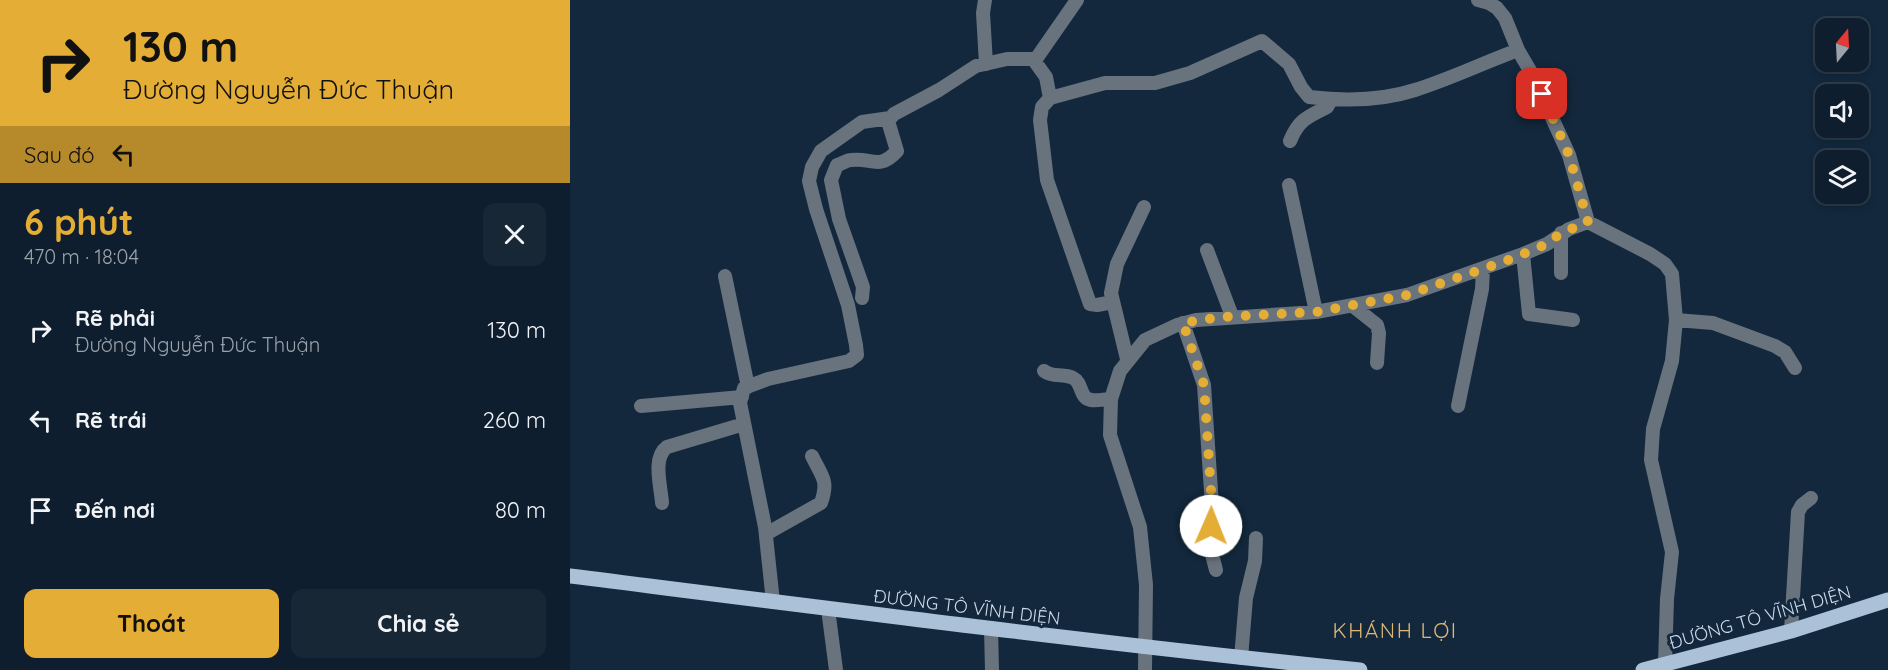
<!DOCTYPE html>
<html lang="vi">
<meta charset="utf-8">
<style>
body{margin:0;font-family:Quicksand,sans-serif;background:#172736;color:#f1f3f6;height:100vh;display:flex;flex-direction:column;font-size:22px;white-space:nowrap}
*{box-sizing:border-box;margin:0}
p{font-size:20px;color:#9ba2aa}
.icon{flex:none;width:33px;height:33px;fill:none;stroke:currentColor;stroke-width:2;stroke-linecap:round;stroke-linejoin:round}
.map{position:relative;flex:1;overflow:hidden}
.details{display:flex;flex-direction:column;background:#0e1e2e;width:570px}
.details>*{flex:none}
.guide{background:#e4ad35;color:#111;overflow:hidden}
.needle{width:39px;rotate:18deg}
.tools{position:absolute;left:1245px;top:18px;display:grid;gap:12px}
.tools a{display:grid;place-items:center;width:54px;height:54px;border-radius:12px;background:#0e1e2e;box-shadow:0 3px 9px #0003,0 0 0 2px #2e3c4a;font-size:30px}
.pin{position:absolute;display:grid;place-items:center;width:51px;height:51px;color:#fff;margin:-26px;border-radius:12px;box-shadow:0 3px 9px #0006}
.me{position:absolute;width:66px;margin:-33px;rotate:1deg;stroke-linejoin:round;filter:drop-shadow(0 0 4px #0008)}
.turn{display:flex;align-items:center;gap:21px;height:126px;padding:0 24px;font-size:27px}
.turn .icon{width:78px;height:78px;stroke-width:2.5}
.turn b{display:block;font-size:42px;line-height:51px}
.then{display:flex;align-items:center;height:57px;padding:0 24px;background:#0003;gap:12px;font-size:22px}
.round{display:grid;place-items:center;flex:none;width:63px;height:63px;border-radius:12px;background:#172736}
.overview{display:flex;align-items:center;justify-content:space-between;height:102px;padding:0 24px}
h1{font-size:36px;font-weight:800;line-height:45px;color:#e4ad35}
.action{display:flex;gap:12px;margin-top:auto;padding:12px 24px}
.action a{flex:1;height:69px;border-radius:12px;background:#e4ad35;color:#111;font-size:24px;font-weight:800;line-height:69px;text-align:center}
.action a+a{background:#172736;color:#f1f3f6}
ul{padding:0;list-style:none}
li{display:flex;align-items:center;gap:18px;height:90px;padding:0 24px}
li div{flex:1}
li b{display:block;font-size:22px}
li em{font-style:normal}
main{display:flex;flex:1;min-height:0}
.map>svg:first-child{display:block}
</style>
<main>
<section class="details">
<div class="guide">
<div class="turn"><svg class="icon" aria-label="right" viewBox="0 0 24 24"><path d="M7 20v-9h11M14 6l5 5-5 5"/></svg><div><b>130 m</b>Đường Nguyễn Đức Thuận</div></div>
<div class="then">Sau đó<svg class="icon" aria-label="left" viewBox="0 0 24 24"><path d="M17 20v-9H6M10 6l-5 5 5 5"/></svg></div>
</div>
<div class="overview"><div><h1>6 phút</h1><p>470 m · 18:04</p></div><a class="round"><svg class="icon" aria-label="close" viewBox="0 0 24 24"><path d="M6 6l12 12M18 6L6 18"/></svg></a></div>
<ul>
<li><svg class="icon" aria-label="right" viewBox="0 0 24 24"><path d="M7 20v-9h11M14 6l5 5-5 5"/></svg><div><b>Rẽ phải</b><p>Đường Nguyễn Đức Thuận</p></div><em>130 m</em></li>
<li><svg class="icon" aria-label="left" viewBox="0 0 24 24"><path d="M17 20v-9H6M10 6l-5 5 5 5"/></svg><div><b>Rẽ trái</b></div><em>260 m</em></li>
<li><svg class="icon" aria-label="arrive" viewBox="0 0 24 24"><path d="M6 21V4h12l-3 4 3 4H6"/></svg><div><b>Đến nơi</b></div><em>80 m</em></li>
</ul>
<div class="action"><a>Thoát</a><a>Chia sẻ</a></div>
</section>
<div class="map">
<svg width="1318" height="670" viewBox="0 0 1318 670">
<rect width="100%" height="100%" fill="#13283d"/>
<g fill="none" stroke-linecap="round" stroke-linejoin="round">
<path stroke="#69737e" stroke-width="14" d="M 415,0 L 413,13 L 416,64
M 908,0 L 919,3 L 927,8 L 935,18 L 948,50 L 962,74 L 999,155 L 1018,222
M 463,59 L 476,77 L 480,98
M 720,141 C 729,119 738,117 757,107 L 761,100
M 719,185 L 746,312
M 991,233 L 991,273
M 637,250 L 662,316
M 953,254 L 959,314 L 1003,320
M 155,276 L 178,387
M 292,298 L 293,287 L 269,219 L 261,180 L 267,165 C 271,164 277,160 281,160 C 301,157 309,171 327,151 L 318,121 L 324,114 L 369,90 L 406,66 L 437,59 L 466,59 L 507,0
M 543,302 L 527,305 L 520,304 L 477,180 L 470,120 L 472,107 L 480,98 L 535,83 L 585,83 L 620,73 L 692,41 L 719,64 L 731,87 L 739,97 C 773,101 811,101 845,90 C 880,79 913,63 948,50
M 783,306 L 807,325 L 809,333 L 807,363
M 1106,320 L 1143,323 L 1205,346 L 1215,352 L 1225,368
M 613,323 L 634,385 L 642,506 L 640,547 L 646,570
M 557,359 L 541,293 L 547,264 L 574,207
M 474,371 C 483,378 493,373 503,378 C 513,383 509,398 521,400 C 527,401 535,399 541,399
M 71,406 L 172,397
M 888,406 L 912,289 L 913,269
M 92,503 C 91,486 82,458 97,447 L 174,424
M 196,534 L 251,503 C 259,480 252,477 242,456
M 203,602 L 195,527 L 170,403 L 174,388 L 198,379 L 279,361 L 287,355 L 286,345 L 278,305 L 246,209 L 239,181 L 242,167 L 251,151 L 292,122 L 320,118
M 258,609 L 266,670
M 421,629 L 422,670
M 1221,631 L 1228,512 L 1232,505 L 1241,498
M 671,658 L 676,598 L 685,561 L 686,538
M 575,670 L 576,585 L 570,527 L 540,435 L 541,399 L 550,371 L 575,340 L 607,325 L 626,320 L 746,312 L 837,295 L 953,254 L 977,244 L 999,229 L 1018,222 L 1080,254 L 1095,264 L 1102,274 L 1106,320 L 1102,361 L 1083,429 L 1081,460 L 1102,552 L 1097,599 L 1095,664"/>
<path stroke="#abc1d7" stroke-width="15" d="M 0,576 C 263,609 526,643 790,670
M 1073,670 L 1221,631 L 1318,600"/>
</g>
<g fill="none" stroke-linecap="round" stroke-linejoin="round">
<path stroke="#e4ad35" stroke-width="10" stroke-dasharray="0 18" d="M 641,526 L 642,506 L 634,385 L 613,323 L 651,317 L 746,312 L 837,295 L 936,261 L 977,244 L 991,233 L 1018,222 L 999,155 L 972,94"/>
</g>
<g text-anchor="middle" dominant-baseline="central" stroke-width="6" stroke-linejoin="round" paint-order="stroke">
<g font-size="18" fill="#cddae8" stroke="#13283d">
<text transform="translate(397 607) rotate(7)">ĐƯỜNG TÔ VĨNH DIỆN</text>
<text transform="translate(1190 617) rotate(-16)">ĐƯỜNG TÔ VĨNH DIỆN</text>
</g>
<g font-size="21" letter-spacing="1.5" fill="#dfb972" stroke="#13283d">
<text x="825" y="630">KHÁNH LỢI</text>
</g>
</g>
</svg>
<div class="tools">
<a><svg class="needle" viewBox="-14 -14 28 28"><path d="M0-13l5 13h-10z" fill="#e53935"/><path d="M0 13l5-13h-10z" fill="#9ba2aa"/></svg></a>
<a><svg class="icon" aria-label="sound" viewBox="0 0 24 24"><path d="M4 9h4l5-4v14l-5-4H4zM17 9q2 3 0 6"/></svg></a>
<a><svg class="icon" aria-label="layers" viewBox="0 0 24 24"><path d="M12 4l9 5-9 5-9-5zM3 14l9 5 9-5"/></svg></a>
</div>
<div class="pin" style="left:972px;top:94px;background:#d93025"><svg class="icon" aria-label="arrive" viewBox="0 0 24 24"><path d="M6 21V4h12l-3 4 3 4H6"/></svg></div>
<svg class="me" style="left:641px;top:526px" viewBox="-20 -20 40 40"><circle r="19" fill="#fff"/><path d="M0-13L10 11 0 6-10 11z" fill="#e4ad35"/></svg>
</div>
</main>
